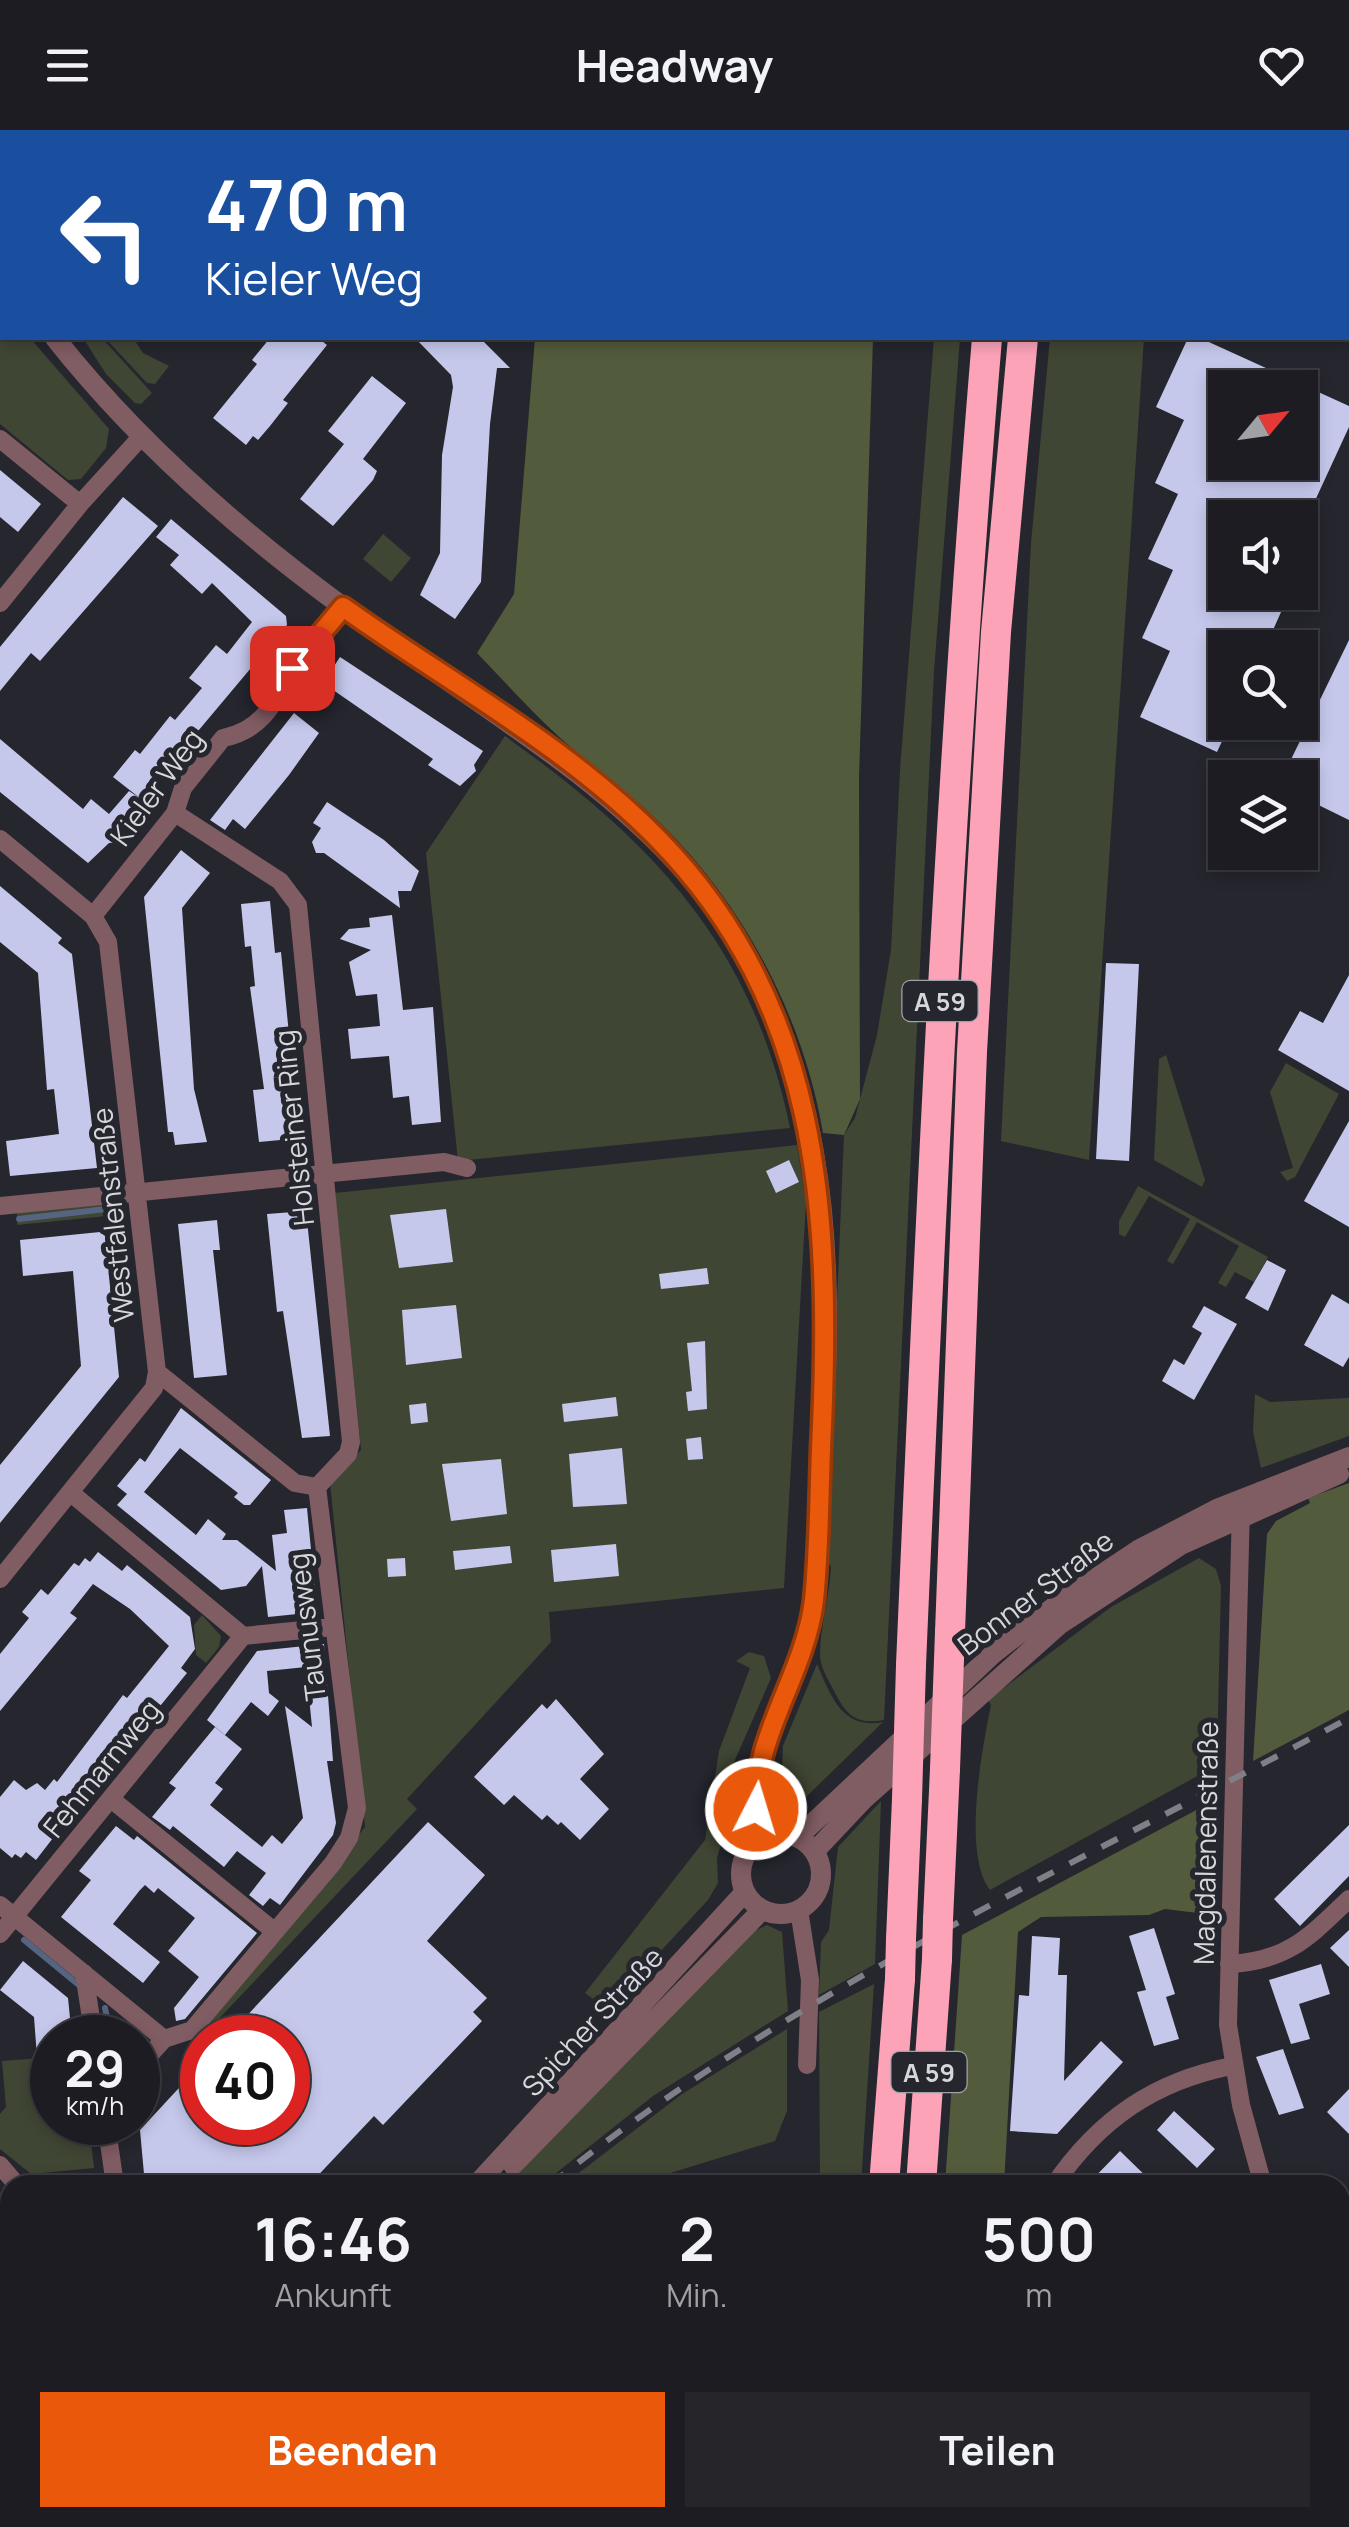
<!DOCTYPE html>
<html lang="de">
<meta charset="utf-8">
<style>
body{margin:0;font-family:Manrope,sans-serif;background:#25252a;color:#f1f3f6;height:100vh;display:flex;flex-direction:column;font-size:38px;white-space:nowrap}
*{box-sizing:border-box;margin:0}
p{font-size:32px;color:#a0a1a5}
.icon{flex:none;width:55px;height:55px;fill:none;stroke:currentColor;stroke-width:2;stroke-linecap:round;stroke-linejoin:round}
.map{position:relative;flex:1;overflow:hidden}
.side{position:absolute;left:0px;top:2045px;width:1350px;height:352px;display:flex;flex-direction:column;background:#1c1c22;border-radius:30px 30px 0 0;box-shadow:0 5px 15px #0003,0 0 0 2px #3a3a40}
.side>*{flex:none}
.hud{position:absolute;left:0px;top:0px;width:1350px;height:210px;box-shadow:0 5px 15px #0003,0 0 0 2px #3a3a40;background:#1a4fa0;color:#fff;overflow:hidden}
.needle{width:65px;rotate:61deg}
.tools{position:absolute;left:1208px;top:240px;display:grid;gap:20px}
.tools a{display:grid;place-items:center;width:110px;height:110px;border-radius:0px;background:#1c1c22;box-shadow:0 5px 15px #0003,0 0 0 2px #3a3a40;font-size:50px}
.speed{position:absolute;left:30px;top:1885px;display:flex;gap:20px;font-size:50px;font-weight:700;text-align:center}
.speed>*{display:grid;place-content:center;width:130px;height:130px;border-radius:50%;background:#1c1c22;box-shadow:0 5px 15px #0003,0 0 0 2px #3a3a40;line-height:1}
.speed small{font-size:25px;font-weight:400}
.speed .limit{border:15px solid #d22;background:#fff;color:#111}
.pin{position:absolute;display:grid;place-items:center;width:85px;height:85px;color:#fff;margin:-42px;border-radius:20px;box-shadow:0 5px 15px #0006}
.me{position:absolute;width:110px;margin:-55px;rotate:5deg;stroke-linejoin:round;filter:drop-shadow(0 0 8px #0008)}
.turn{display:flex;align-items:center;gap:35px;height:210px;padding:0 40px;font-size:45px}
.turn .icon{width:130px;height:130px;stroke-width:2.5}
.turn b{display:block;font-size:70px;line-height:85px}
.eta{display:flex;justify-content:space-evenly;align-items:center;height:170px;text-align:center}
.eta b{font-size:60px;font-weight:700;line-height:70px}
.action{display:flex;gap:20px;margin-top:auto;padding:20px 40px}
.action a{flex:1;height:115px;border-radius:0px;background:#ea580c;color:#fff;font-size:40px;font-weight:700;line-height:115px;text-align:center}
.action a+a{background:#25252a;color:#f1f3f6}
header{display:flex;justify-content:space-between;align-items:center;height:130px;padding:0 40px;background:#1c1c22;font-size:45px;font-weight:700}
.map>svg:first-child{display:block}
</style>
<header><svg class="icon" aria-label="menu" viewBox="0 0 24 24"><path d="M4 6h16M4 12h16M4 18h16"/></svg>Headway<svg class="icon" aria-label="heart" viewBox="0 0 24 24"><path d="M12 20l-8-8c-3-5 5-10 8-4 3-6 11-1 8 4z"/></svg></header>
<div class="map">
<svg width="1349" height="2397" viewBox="0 0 1349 2397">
<rect width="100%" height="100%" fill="#25262e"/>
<path fill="#404634" d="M 0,172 L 2,208 L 30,208 L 109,299 L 106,318 L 81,349 L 68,350 L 0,294 Z
M 83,208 L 102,208 L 152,263 L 141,274 L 135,273 L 106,244 Z
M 105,208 L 133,208 L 143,223 L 169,236 L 155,254 L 147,253 Z
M 934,208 L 960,208 L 934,541 L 884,1590 C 852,1596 844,1581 831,1555 C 826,1546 820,1535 820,1525 C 820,1495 830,1466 831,1436 L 826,1432 L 844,1005 L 855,988 L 877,905 L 891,820 L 900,640 Z
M 1050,208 L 1144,208 L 1089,1030 L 1001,1011 L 1031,413 Z
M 383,404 L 411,428 L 391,452 L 363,429 Z
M 505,606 C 652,711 753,815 790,998 L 458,1031 L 426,723 Z
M 1166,925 L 1205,1050 L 1202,1057 L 1154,1030 L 1159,929 Z
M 1286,933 L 1339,964 L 1295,1047 L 1287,1051 L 1280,1042 L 1293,1038 L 1270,962 Z
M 797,1015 L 806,1072 L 784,1458 L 549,1482 L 551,1512 L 407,1669 L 417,1679 L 214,1894 L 205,1896 L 365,1697 L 330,1353 L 361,1320 L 335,1063 Z
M 1138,1056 L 1268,1127 L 1254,1152 L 1235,1142 L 1226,1157 L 1218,1153 L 1239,1116 L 1197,1092 L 1173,1134 L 1167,1131 L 1190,1089 L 1149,1066 L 1125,1107 L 1119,1104 L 1119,1091 Z
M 116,1073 L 117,1085 L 17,1095 L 17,1083 Z
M 1255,1264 L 1270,1272 L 1349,1268 L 1349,1306 L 1261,1338 L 1253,1302 Z
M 1199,1428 L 1216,1439 L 1221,1456 L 1217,1624 L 1198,1633 L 1201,1644 L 990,1760 C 962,1724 982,1619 991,1575 L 988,1570 L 1111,1477 Z
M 202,1485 L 221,1506 L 219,1517 L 206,1533 L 196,1525 L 194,1495 Z
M 749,1522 L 764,1526 L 771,1548 L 735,1630 L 731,1680 L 717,1728 L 718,1753 L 708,1770 L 607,1879 L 585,1863 L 705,1710 L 719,1621 L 750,1538 L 736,1531 Z
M 817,1534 C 831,1566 842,1600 883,1592 L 805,1668 L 791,1670 L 781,1663 L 783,1616 Z
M 881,1671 L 875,1834 L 819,1865 L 821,1812 L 829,1800 L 838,1717 Z
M 767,1795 L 782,1802 L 788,1881 L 653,1966 L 541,2055 L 505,2055 L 648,1902 L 752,1802 Z
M 874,1854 L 861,2055 L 820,2055 L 819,1882 Z
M 787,1899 L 787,1981 L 775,2011 L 631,2055 L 563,2055 L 682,1964 Z
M 40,1928 L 42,1946 L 52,1945 L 52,1992 L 89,1993 L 94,2038 L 31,2044 L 0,2019 L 0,1984 L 6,1977 L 2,1931 Z"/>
<path fill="#525b3c" d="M 384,0 L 890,0 L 387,2 Z
M 535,208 L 873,208 L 859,647 L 860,969 L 844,1005 L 823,1003 C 804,890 745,776 662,695 C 629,662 591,636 557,605 C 529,579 503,550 477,523 L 514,464 Z
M 1349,1353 L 1349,1580 L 1253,1631 L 1267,1404 L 1276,1391 L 1310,1373 L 1308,1368 Z
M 1217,1669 L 1214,1785 L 1165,1779 L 1149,1785 L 1041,1787 L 1018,1802 L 1004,2055 L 945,2055 L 962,1805 Z"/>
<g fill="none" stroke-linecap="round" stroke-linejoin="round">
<path stroke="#556581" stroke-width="6" d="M 19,1089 L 115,1078
M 24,1810 L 80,1856
M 105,1878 L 111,1908"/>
</g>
<path fill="#c5c8eb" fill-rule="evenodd" d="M 270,208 L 318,208 L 327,215 L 283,270 L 288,273 L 270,296 L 258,310 L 253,306 L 246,315 L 213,288 L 257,234 L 252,230 Z
M 415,208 L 480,208 L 510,238 L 497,238 L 490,294 L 481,452 L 455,489 L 420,465 L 440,423 L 442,325 L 453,257 L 451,245 Z
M 1188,208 L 1200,208 L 1349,276 L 1349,297 L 1307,388 L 1225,388 L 1225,462 L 1290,462 L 1265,518 L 1225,518 L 1225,592 L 1231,592 L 1217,622 L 1140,587 L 1170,521 L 1142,508 L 1173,440 L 1148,429 L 1178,364 L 1155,353 L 1184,290 L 1156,277 ZM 1225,258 L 1300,258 L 1300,332 L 1225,332 Z
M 372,246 L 406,273 L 363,329 L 377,341 L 373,350 L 333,396 L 300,369 L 344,314 L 328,301 Z
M 0,340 L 41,374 L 18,402 L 0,387 Z
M 123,367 L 158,396 L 40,531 L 31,523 L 0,561 L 0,517 Z
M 171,389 L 286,486 L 287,495 L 141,669 L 113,647 L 135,620 L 140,624 L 170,586 L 175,590 L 202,558 L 189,548 L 216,515 L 227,524 L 252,492 L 212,453 L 202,464 L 170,435 L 179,425 L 156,407 Z
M 1349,510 L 1349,690 L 1300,666 L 1300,648 L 1282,648 Z
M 340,527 L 483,621 L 474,635 L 476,641 L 460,656 L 428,635 L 433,629 L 323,553 Z
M 294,583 L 319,603 L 289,645 L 245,699 L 233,689 L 225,700 L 210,690 Z
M 0,609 L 83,679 L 91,669 L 109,684 L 129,661 L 144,671 L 121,699 L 126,703 L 119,712 L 109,713 L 88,733 L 0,662 Z
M 327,672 L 384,710 L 419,741 L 411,761 L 398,761 L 400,778 L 324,723 L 316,723 L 312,712 L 321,698 L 313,693 Z
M 181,720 L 210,743 L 182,778 L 194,959 L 207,1012 L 175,1015 L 173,1002 L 168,1002 L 144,767 Z
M 0,756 L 62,808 L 58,813 L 72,824 L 97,1038 L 10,1046 L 6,1011 L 59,1004 L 54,959 L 47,960 L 38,843 L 0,812 Z
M 270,771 L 275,823 L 281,822 L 294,956 L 286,957 L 291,1009 L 259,1012 L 253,960 L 264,959 L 250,857 L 255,856 L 251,816 L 245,817 L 241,774 Z
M 392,785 L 403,880 L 433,877 L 441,992 L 412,995 L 409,966 L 393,968 L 389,926 L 351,929 L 348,899 L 380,896 L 377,864 L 356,866 L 349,832 L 371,820 L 340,809 L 349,799 L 370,797 L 369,788 Z
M 1106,833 L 1139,834 L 1129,1031 L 1096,1029 Z
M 1349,845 L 1349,961 L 1278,920 L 1300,881 L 1323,893 Z
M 1349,991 L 1349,1097 L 1304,1071 Z
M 789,1030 L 799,1052 L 776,1063 L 766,1041 Z
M 446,1079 L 453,1132 L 399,1138 L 390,1085 Z
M 306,1081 L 330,1306 L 302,1308 L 283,1181 L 277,1182 L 267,1084 Z
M 217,1090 L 220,1120 L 213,1120 L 227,1245 L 194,1248 L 178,1094 Z
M 100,1102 L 105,1106 L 119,1247 L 0,1393 L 0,1335 L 81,1236 L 73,1141 L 23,1146 L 20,1110 Z
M 1267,1130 L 1286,1140 L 1268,1181 L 1245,1168 Z
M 707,1138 L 709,1154 L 661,1159 L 659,1144 Z
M 1332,1164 L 1349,1174 L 1349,1227 L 1343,1237 L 1304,1215 Z
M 456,1175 L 462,1228 L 406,1235 L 402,1180 Z
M 1204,1176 L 1237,1194 L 1194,1270 L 1162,1251 L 1174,1229 L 1184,1235 L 1202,1203 L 1192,1197 Z
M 705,1211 L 707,1279 L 688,1281 L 686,1262 L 692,1261 L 687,1213 Z
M 616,1267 L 618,1286 L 564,1292 L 562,1274 Z
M 426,1273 L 428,1292 L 411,1294 L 409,1275 Z
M 181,1278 L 271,1350 L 250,1375 L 244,1375 L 234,1367 L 238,1363 L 180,1318 L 144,1362 L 196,1405 L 208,1389 L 226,1404 L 222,1410 L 237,1410 L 276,1441 L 272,1405 L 287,1403 L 284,1380 L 307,1378 L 317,1482 L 268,1487 L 262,1436 L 246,1456 L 221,1460 L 117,1375 L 127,1364 L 117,1356 L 140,1328 L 145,1332 Z
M 701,1307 L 703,1329 L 688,1330 L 686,1309 Z
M 622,1318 L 627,1374 L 573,1377 L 569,1324 Z
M 501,1329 L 507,1384 L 451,1391 L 442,1334 Z
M 616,1414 L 619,1446 L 554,1452 L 551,1420 Z
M 510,1416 L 512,1433 L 455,1440 L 453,1421 Z
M 98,1422 L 122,1441 L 127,1435 L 190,1487 L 195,1519 L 181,1538 L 187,1543 L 82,1672 L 78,1668 L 59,1692 L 63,1695 L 36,1730 L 26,1722 L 21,1728 L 15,1724 L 12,1728 L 0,1718 L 0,1667 L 14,1650 L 26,1660 L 37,1653 L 45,1660 L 54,1649 L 57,1652 L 123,1565 L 127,1568 L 169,1516 L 130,1479 L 93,1454 L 70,1483 L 77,1488 L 0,1581 L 0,1524 L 29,1488 L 22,1482 L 41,1459 L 48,1465 L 74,1433 L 79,1436 L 85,1428 L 90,1432 Z
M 405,1428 L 406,1446 L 388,1447 L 387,1429 Z
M 324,1514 L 333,1631 L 327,1631 L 336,1693 L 333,1705 L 280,1775 L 270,1768 L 263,1776 L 249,1765 L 266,1743 L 237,1721 L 224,1737 L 173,1696 L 170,1700 L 152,1687 L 176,1658 L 169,1653 L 215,1597 L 242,1619 L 215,1653 L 223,1659 L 210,1675 L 262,1717 L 272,1705 L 282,1714 L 303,1688 L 285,1576 L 312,1597 L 306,1537 L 267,1541 L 269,1563 L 279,1571 L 268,1586 L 251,1572 L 225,1605 L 207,1590 L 257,1521 Z
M 556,1569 L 604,1624 L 580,1649 L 609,1679 L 580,1710 L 561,1692 L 558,1695 L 547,1685 L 542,1690 L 514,1665 L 504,1675 L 474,1647 L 542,1574 L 547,1579 Z
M 428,1692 L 485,1745 L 427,1811 L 487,1868 L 473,1882 L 482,1891 L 383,1995 L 374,1986 L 309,2055 L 145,2055 L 140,2000 L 202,1933 L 202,1992 L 288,1992 L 288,1908 L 226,1908 Z
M 1349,1695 L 1349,1746 L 1300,1796 L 1274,1769 Z
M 116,1696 L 134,1710 L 137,1706 L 257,1803 L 185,1889 L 176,1891 L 174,1878 L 199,1847 L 168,1821 L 195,1788 L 158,1758 L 154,1763 L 145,1755 L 140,1760 L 113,1794 L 160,1832 L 143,1853 L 61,1787 L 91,1750 L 79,1741 Z
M 1154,1798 L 1175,1864 L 1166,1867 L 1179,1909 L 1154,1916 L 1137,1862 L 1146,1860 L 1129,1806 Z
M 1349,1800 L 1349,1837 L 1330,1818 Z
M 1032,1806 L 1060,1808 L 1058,1845 L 1067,1845 L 1064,1951 L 1101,1911 L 1123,1932 L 1057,2004 L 1010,2001 L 1019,1865 L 1029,1866 Z
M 23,1831 L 68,1868 L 72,1908 L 52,1908 L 52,1926 L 37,1927 L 34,1887 L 0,1860 Z
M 1321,1834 L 1330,1864 L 1299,1874 L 1310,1909 L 1291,1914 L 1269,1850 Z
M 1283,1919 L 1304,1978 L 1279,1985 L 1256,1927 Z
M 1349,1959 L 1349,2004 L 1327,1982 Z
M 1174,1981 L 1215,2019 L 1197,2038 L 1157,2000 Z
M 1120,2021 L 1155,2055 L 1087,2055 Z"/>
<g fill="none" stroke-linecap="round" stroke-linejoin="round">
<path stroke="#805c63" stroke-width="18" d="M 0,309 L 80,374
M 0,473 L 80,374 L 141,307
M 175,683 L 280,751 L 298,775 L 351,1312 L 348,1324 L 317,1357
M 0,709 L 93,786 L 108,812 L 157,1242 L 154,1258 L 0,1449
M 93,786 L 175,683 L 183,658 L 223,608 C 263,600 274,573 292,539 C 303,517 327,496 343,477
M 0,1076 L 444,1032 L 467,1038
M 157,1242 L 295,1353 L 317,1357
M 71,1363 L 243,1506 L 333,1497
M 1241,1375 L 1228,1895 L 1241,1975 L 1263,2055
M 111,1669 L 274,1801
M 0,1775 L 164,1909
M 799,1780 L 810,1850 L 807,1935
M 0,1804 L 243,1506
M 1229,1834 C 1288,1831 1309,1807 1349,1769
M 84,1843 L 94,1908
M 164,1909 L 192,1900 L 333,1733 L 349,1708 L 357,1678 L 317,1357
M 138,1938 L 164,1909
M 106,1992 L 115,2055
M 0,2035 L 17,2055
M 1054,2055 C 1099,1989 1155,1951 1232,1936
M 0,2107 L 10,2095
M 1340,2171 L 1349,2173
M 1340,2195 L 1349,2205
M 14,2388 L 25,2397
M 1185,2397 L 1186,2388"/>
<path stroke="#805c63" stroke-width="20" d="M 0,138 L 2,141
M 55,208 C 137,312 239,401 346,479 C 566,641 762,722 814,1023 C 840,1169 820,1323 814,1470 C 808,1498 801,1525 791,1552 C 771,1603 740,1651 764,1707
M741 1744a40 40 0 1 1 80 0a40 40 0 1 1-80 0Z
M 798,1707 L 994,1523 L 1064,1469 L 1138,1420 L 1219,1378 L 1349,1327
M 815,1721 L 864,1669 L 1059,1495 L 1181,1415 L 1339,1344
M 513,2035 L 762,1780
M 476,2055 L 745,1762
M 158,2397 L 167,2388"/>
<path stroke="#fca3b8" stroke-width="30" d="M 1004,2 L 1004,0
M 1042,2 L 1042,0
M 950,1502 L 972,922 L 996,502 L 1023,208
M 911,1535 C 930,1092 950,649 987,208
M 938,1790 L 945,1639
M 901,1809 L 907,1669
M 884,2055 L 900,1849
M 921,2055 L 937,1829
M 859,2397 L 859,2388
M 896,2397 L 897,2388"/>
<path stroke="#7f8087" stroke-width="6" stroke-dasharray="18 18" stroke-linecap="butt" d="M 550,2055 C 790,1861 1078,1734 1349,1588
M 197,2397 L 206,2388"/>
<path stroke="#fca3b8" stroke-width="30" d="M 945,1639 L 950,1502
M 907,1669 L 911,1535
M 937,1829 L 938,1790
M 900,1849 L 901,1809"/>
</g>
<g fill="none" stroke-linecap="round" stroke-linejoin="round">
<g stroke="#983908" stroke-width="25">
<path id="route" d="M 292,538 L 343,477 C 448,552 569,617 659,710 C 819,874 831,1081 822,1296 C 819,1353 820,1412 814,1470 C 805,1544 754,1604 756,1679"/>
</g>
<use href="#route" stroke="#ea580c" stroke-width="18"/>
</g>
<g text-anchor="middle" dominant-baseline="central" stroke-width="10" stroke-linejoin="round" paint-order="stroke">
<g fill="#25262e" stroke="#a1a2a8" stroke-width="2.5">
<rect x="902.5" y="851" width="75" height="40" rx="8"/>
<rect x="891.5" y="1922" width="75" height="40" rx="8"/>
</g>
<g font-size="25" font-weight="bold" fill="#d6d7dc">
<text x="940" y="871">A 59</text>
<text x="929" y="1942">A 59</text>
</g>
<g font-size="28" fill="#d6d7dc" stroke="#25262e">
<text transform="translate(156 657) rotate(-54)">Kieler Weg</text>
<text transform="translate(293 998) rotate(-96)">Holsteiner Ring</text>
<text transform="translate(112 1085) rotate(-96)">Westfalenstraße</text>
<text transform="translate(1035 1462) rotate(-37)">Bonner Straße</text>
<text transform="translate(306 1497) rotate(-97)">Taunusweg</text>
<text transform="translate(101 1638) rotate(-51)">Fehmarnweg</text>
<text transform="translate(1205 1713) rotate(-89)">Magdalenenstraße</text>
<text transform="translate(592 1891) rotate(-47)">Spicher Straße</text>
</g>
</g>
</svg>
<div class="tools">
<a><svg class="needle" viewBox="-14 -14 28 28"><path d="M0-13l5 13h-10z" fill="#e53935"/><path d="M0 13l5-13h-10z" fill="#a0a1a5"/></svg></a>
<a><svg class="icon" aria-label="sound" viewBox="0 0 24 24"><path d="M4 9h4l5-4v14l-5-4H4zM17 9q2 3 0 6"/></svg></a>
<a><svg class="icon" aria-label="search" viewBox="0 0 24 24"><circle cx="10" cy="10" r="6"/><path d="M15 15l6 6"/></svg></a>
<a><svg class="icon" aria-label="layers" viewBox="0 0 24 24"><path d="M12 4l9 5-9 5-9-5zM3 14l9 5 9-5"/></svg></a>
</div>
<div class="speed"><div>29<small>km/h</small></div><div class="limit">40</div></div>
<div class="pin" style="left:292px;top:538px;background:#d93025"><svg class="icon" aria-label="arrive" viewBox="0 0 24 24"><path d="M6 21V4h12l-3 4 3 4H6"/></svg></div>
<svg class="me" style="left:756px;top:1679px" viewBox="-20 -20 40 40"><circle r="17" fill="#ea580c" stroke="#fff" stroke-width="3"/><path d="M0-11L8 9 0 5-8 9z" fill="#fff"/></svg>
<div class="hud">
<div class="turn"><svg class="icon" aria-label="left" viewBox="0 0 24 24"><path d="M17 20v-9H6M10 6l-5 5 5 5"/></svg><div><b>470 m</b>Kieler Weg</div></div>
</div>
<section class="side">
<div class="eta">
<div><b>16:46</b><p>Ankunft</p></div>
<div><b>2</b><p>Min.</p></div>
<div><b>500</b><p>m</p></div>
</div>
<div class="action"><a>Beenden</a><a>Teilen</a></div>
</section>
</div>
